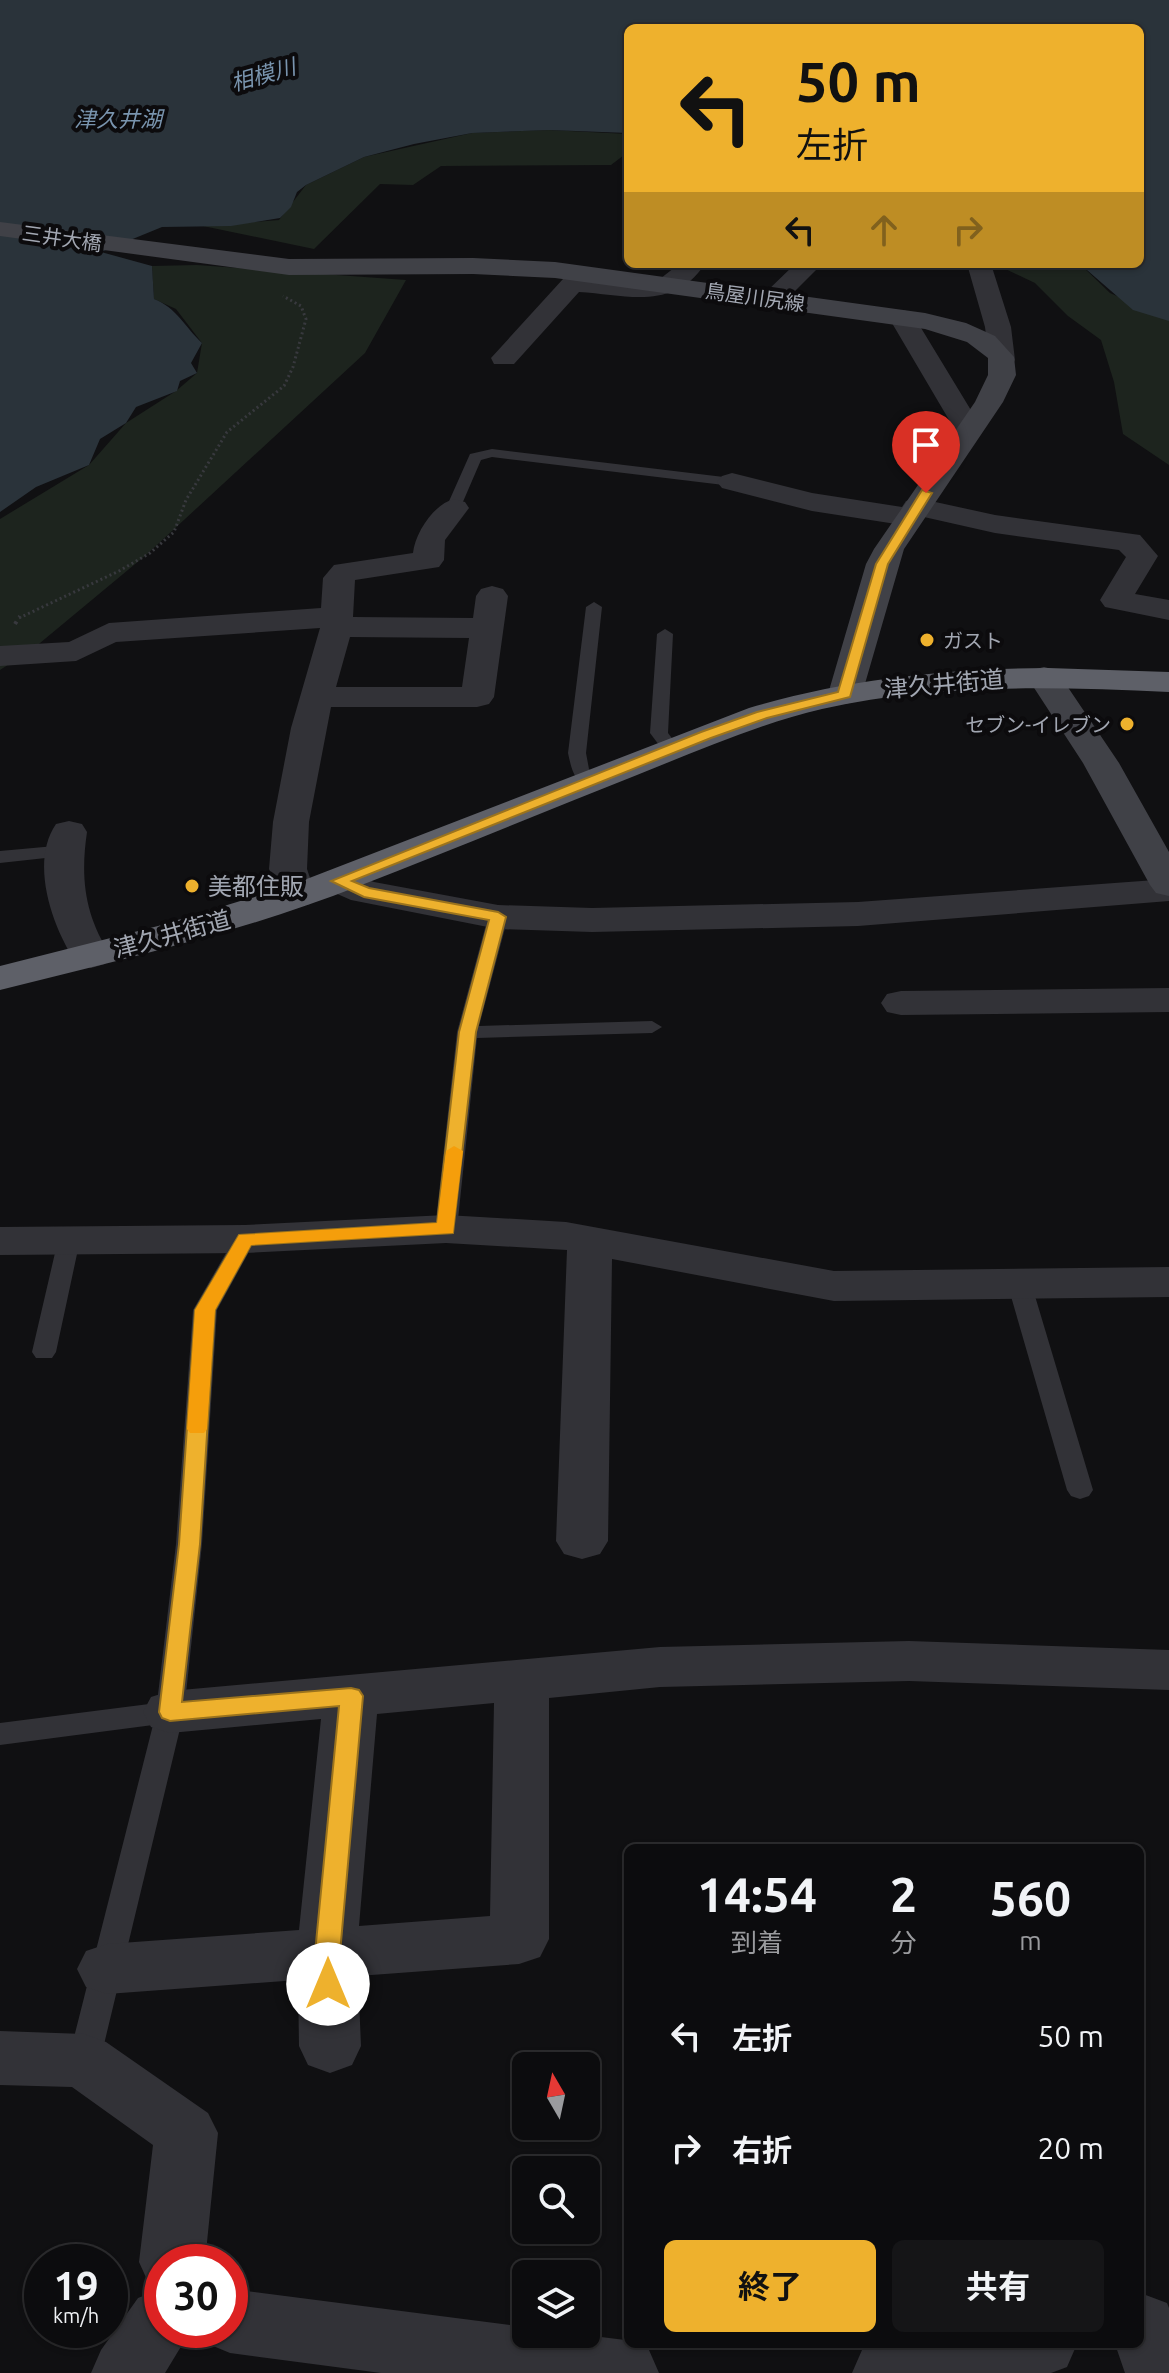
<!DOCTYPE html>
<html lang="ja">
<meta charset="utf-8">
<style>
body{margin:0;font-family:Ubuntu,"Noto Sans JP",sans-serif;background:#151517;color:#f1f3f6;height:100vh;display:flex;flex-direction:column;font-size:30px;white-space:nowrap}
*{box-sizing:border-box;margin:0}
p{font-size:26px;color:#9a9b9e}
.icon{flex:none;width:44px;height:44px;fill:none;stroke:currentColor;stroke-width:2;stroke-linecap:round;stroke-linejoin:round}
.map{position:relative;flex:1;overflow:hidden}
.drawer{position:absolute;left:624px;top:1844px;width:520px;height:504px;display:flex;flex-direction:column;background:#0c0c0e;border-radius:12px;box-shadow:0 2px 6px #0004,0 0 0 2px #2c2c2e}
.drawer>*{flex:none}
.guide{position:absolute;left:624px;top:24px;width:520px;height:244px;border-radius:12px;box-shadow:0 2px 6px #0004,0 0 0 2px #2c2c2e;background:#eeb12d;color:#111;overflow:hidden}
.needle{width:52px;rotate:351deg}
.tools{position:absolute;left:512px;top:2052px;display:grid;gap:16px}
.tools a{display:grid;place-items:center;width:88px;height:88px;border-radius:12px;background:#0c0c0e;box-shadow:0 2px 6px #0004,0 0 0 2px #2c2c2e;font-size:40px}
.speed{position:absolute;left:24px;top:2244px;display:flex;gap:16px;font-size:40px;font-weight:700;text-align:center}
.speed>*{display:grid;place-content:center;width:104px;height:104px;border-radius:50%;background:#0c0c0e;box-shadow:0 2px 6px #0004,0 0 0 2px #2c2c2e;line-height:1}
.speed small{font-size:20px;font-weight:400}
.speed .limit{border:12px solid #d22;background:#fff;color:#111}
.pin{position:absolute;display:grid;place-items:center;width:68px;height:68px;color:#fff;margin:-82px -34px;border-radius:50% 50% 50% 0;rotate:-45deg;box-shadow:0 0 8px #0007}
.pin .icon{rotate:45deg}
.me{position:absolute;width:88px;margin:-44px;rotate:0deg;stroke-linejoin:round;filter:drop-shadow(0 0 6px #0008)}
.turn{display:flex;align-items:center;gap:28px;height:168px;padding:0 40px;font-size:36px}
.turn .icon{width:104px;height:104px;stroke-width:2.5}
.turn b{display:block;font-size:56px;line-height:68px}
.lanes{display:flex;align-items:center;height:76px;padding:0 40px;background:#0003;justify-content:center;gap:40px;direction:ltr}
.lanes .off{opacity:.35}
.eta{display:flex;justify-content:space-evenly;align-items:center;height:136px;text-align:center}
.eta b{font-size:48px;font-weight:700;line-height:56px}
.button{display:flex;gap:16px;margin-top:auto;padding:16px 40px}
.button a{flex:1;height:92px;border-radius:12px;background:#eeb12d;color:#111;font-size:32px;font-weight:700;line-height:92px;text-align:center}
.button a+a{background:#151517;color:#f1f3f6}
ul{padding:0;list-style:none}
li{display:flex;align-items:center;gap:24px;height:112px;padding:0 40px}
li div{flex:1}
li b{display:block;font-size:30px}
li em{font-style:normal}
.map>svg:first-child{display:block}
</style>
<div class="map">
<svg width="1169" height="2373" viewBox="0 0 1169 2373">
<rect width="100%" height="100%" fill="#101012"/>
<path fill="#1d241e" d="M 549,130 L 628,134 L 628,152 L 611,165 L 441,166 L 413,185 L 380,184 L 314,249 L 203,226 L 279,220 L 306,185 L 364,157 L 472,133 Z
M 995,264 L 1080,264 L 1110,293 L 1169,319 L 1169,465 L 1123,434 L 1114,382 L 1101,340 L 1068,316 L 1035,283 Z
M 197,265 L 406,280 L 365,353 L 146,555 L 34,648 L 0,670 L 0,519 L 89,465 L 126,423 L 176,391 L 197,373 L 202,343 L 176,309 L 154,299 L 152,266 Z"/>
<path fill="#2a333a" d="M 0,0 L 1169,0 L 1169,321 L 1133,310 L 1080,264 L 1140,264 L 1140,28 L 628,28 L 628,133 L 549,130 L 472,133 L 414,144 L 364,157 L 306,185 L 297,192 L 291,207 L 280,218 L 231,226 L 162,227 L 101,252 L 152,266 L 154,299 C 177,308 184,326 202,343 L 191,363 L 197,373 L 180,381 L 177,391 L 136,407 L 126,423 L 100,439 L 89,465 L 36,487 L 0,512 Z"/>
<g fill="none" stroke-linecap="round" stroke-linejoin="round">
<path stroke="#38393e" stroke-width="3" stroke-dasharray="2 3" stroke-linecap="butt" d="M 19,618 L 119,571 L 150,553 L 174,532 L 186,500 L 227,432 L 284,386 L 293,367 L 306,319 L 301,306 L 283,296"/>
<path stroke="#38393e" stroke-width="4" stroke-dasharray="3 5" stroke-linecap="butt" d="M 15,624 L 20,616"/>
<path fill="#323237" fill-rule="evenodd" d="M 492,449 L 732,478 L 739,482 L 732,486 L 492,457 L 481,460 L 459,511 L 449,511 L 446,508 L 470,454 Z
M 594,602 L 602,607 L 586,753 L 589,769 L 598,781 L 589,786 C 574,783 571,767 568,753 L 586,607 Z
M 665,629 L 673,634 L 668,733 L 680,749 L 671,754 L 665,753 L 650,733 L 657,634 Z
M 66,845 L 75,851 L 73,855 L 0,863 L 0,851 Z
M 498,911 L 508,917 L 479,1026 L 652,1021 L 662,1027 L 652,1033 L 477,1038 L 457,1229 L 454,1234 L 438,1234 L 435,1229 L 457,1032 L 488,917 Z
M 245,1232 L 253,1234 L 256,1239 L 217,1310 L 202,1544 L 184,1712 L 100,2061 L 95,2071 L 84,2074 L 73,2071 L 68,2061 L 153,1725 L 0,1745 L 0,1723 L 157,1703 L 176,1544 L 193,1310 L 237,1234 Z
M 69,1233 L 77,1235 L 80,1240 L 56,1352 L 52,1358 L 36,1358 L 32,1352 L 58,1240 L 61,1235 Z
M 1020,1279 L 1028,1281 L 1032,1286 L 1093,1490 L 1089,1496 L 1080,1499 L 1071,1496 L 1067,1490 L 1008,1286 L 1012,1281 Z"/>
<path fill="#323237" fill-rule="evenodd" d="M 679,264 L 705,264 C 673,311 628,295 579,292 L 514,364 L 494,364 L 491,358 L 563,279 L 572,276 L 656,282 Z
M 795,264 L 822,264 L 782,304 L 764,304 L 760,299 L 764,294 Z
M 967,264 L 991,264 L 1011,327 L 1015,360 L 1012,366 L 992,366 L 989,360 L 985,327 Z
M 902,310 L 911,312 L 915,318 L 983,430 L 979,436 L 969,439 L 959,436 L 955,430 L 889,318 L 893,312 Z
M 732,473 L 812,493 L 902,507 L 906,501 L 917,498 L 995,515 L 1140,535 L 1158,556 L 1135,594 L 1169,600 L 1169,620 L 1105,607 L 1100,600 L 1126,557 L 1119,550 L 995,533 L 924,517 L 920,523 L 909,526 L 812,511 L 722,488 L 717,482 L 722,476 Z
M 454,499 L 465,502 L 469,508 L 445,540 L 444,560 L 439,567 L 355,580 L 353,617 L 473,618 L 476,596 L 481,589 L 492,586 L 503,589 L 508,596 L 494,697 L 489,704 L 477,707 L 331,707 L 309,822 L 307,869 L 316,896 L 310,904 L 297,907 L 284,904 L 269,869 L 273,822 L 291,728 L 320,628 L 116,642 L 76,661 L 0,666 L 0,646 L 69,642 L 109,623 L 321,608 L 323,578 L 334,565 L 413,553 C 415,533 434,504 454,499 ZM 350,637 L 469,638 L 462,687 L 336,687 Z
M 69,821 L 82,824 L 87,832 C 80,879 85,916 111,956 L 105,964 L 91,968 L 77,964 C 53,929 29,863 56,824 Z
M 339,870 L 374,882 L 498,905 L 592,908 L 858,902 L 1169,879 L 1169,901 L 858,926 L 592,932 L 498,929 L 351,900 L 326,889 L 320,881 L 326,873 Z
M 1169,988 L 1169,1012 L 901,1015 L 887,1012 L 881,1003 L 887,994 L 901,991 Z
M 446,1215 L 566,1222 L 834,1271 L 1169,1267 L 1169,1297 L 834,1301 L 612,1259 L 608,1541 L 600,1554 L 582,1559 L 564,1554 L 556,1541 L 567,1250 L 446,1243 L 245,1253 L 0,1255 L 0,1227 L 245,1225 Z
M 909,1641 L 1169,1650 L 1169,1690 L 909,1681 L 660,1687 L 549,1698 L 549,1939 L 540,1957 L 519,1964 L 358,1976 L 361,2046 L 352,2065 L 330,2073 L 308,2065 L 299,2046 L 298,1980 L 107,1994 L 86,1987 L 77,1969 L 86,1951 L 107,1944 L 299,1930 L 321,1719 L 170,1733 L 151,1727 L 143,1712 L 151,1697 L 170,1691 L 660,1647 ZM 494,1703 L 490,1916 L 359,1926 L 377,1714 Z
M 0,2031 L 84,2034 L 106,2042 L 208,2113 L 218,2133 L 205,2262 L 162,2262 L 162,2330 L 191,2330 L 165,2373 L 91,2373 L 101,2350 L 138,2298 L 161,2289 L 149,2284 L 139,2262 L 153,2145 L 72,2087 L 0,2085 Z
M 230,2289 L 526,2327 L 526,2334 L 577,2334 L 625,2340 L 628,2344 L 649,2350 L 659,2373 L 381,2373 L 230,2353 L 206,2343 L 200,2330 L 230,2330 Z
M 1143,2294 L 1167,2303 L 1169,2308 L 1169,2373 L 1125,2373 L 1115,2344 L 1140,2344 L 1140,2295 Z
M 876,2344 L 1077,2344 L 1067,2367 L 1051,2373 L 852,2373 L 862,2350 Z"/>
<path fill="#404147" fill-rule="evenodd" d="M 0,222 L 289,259 L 473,258 L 555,262 L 925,313 L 966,323 L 995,336 L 1014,357 L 1016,375 L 1003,402 L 904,549 L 862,694 L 857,701 L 845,704 L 833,701 L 828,694 L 866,564 L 874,549 L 975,402 L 988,375 L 988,358 L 967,342 L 925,329 L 555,278 L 473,274 L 289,275 L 0,236 Z
M 1044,667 L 1056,670 L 1061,677 L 1119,763 L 1169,852 L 1169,896 L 1156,893 L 1150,885 L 1083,763 L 1027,677 L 1032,670 Z"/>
<path fill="#5e6068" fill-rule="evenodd" d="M 1048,668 L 1169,672 L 1169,692 C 1053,687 935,683 822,709 C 758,724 697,751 637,775 C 544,812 452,850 359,886 C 242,932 121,960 0,990 L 0,966 L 158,926 L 286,887 L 749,708 C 847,679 945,669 1048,668 Z"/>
</g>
<path fill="#eeb12d" stroke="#9b731d" stroke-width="2" d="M 922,490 L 932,493 L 888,564 L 850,697 L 767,718 L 711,738 L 352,881 L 369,888 L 498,912 L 506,917 L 476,1032 L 453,1233 L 251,1245 L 215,1310 L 200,1544 L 182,1702 L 351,1688 L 359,1690 L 363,1696 L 340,1953 L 341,1984 L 337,1992 L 328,1995 L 319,1992 L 316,1984 L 315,1953 L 339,1706 L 170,1721 L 162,1718 L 159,1712 L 179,1544 L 195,1310 L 239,1235 L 437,1223 L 459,1032 L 489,920 L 364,897 L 331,881 L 701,732 L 757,712 L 838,692 L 876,564 Z"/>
<path fill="#f59e0b" d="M 454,1146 L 463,1151 L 453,1233 L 251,1245 L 215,1310 L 207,1429 L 204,1433 L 190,1433 L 187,1429 L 195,1310 L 239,1235 L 437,1223 L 446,1151 Z"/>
<g fill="#eeb12d" stroke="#0c0b0d" stroke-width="3">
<circle cx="927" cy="640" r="8"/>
<circle cx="1127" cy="724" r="8"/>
<circle cx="192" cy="886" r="8"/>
</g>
<g text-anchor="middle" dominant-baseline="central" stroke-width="8" stroke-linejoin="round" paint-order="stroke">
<g font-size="20" fill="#a2a7b2" stroke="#0c0b0d">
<text transform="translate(62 238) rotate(8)">三井大橋</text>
<text transform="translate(755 297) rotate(8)">鳥屋川尻線</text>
</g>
<g font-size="20" fill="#a2a7b2" stroke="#0c0b0d" text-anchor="start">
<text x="943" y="640">ガスト</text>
<text x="1111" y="724" text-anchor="end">セブン-イレブン</text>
</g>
<g font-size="22" font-style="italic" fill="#7994ae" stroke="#0c0b0d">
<text transform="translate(263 74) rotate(-16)">相模川</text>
<text x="118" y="118">津久井湖</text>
</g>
<g font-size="24" fill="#a2a7b2" stroke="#0c0b0d">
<text transform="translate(944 684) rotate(-5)">津久井街道</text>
<text transform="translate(172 934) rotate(-15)">津久井街道</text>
</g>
<g font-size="24" fill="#a2a7b2" stroke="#0c0b0d" text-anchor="start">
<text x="208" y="886">美都住販</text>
</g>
</g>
</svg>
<div class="tools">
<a><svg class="needle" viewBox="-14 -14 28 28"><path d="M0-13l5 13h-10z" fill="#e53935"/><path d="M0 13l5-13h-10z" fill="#9a9b9e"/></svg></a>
<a><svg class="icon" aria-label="search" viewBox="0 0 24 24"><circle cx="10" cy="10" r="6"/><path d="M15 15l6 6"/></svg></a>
<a><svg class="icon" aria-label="layers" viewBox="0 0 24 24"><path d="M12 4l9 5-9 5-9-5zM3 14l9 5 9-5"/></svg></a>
</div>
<div class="speed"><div>19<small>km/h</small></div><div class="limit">30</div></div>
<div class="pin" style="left:926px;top:493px;background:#d93025"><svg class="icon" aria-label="arrive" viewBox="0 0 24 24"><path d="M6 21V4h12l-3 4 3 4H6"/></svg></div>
<svg class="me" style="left:328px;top:1984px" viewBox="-20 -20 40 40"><circle r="19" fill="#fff"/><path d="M0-13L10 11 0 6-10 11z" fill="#eeb12d"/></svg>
<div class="guide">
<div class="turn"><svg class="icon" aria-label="left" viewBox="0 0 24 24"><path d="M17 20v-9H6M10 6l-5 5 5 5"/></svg><div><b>50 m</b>左折</div></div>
<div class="lanes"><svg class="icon" aria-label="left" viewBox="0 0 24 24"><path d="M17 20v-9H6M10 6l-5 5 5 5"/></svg><svg class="icon off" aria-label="ahead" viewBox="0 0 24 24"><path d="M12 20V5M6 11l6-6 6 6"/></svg><svg class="icon off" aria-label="right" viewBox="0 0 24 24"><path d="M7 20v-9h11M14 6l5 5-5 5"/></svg></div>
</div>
<section class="drawer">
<div class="eta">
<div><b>14:54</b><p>到着</p></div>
<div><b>2</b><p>分</p></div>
<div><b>560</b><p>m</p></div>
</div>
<ul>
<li><svg class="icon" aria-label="left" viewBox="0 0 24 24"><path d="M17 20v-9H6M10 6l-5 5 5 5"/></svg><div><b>左折</b></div><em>50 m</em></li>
<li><svg class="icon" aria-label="right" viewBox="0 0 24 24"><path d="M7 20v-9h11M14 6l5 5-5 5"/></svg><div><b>右折</b></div><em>20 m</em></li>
</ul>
<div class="button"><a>終了</a><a>共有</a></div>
</section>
</div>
